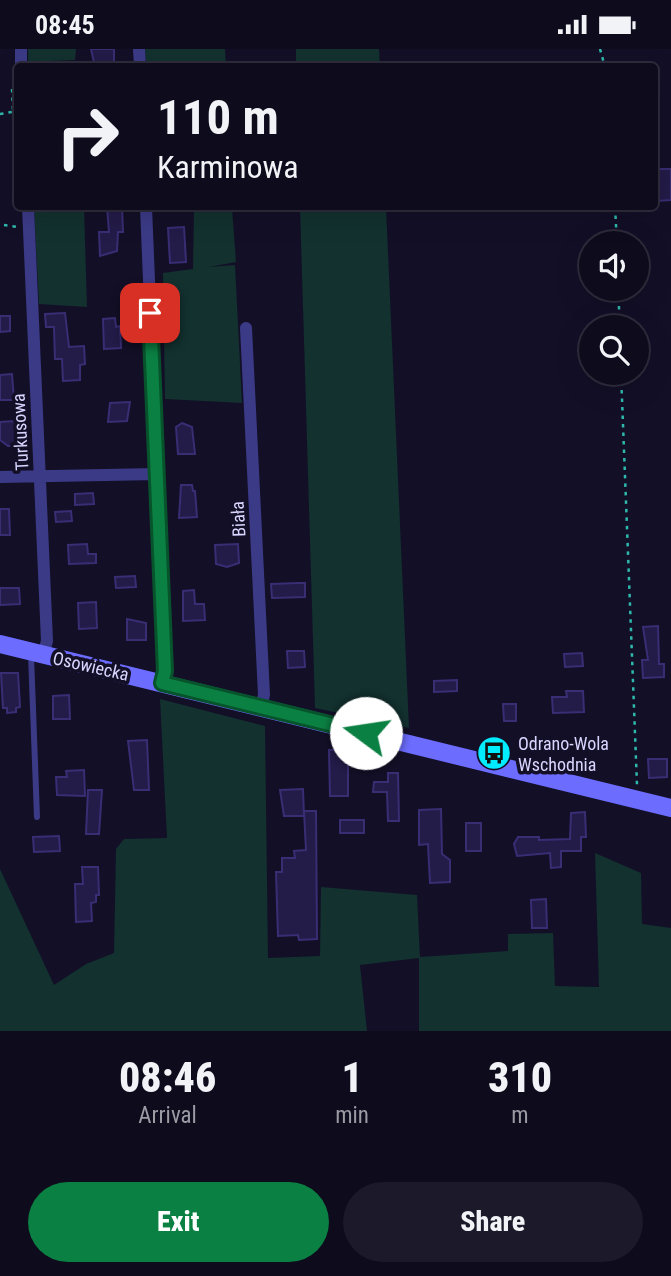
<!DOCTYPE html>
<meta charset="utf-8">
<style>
body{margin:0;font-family:"Roboto Condensed",sans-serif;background:#1c192a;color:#f1f3f6;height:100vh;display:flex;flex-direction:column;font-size:26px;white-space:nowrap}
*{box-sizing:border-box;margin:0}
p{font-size:23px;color:#9b9ba4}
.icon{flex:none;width:38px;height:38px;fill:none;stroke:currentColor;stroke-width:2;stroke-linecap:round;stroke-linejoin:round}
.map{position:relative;height:982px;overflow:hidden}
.side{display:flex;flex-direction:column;background:#0e0b1d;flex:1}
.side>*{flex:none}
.top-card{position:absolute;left:14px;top:14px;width:644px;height:147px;border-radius:7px;box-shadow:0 7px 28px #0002,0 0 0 2px #2e2b3b;background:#0e0b1d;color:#f1f3f6;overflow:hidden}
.fabs{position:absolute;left:579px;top:182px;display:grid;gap:14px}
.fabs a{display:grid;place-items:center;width:70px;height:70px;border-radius:50%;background:#0e0b1d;box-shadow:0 7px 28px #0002,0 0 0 2px #2e2b3b;font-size:35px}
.pin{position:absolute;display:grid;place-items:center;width:60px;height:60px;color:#fff;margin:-30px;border-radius:14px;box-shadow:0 4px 10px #0006}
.me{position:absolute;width:77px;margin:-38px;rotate:284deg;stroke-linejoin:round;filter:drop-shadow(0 0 5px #0008)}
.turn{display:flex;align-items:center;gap:24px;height:147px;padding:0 28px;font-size:32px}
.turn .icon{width:91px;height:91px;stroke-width:2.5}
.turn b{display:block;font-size:49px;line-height:60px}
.eta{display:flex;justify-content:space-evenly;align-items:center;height:119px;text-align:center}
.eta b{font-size:42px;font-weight:800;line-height:49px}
.cta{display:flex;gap:14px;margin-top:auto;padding:14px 28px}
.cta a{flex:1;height:80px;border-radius:42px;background:#0b8043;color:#fff;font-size:28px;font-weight:800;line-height:80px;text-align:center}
.cta a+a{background:#1c192a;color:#f1f3f6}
.status{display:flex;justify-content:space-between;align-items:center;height:49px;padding:0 35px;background:#0e0b1d;direction:ltr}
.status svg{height:19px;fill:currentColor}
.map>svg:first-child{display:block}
</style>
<div class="status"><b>08:45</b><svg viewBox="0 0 49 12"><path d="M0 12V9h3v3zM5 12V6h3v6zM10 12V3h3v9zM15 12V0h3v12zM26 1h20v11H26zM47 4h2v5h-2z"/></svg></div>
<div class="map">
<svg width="671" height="982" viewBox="0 0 671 982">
<rect width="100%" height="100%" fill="#130f27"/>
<path fill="#12312f" d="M 28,0 L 76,0 L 75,11 L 28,13 Z
M 145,0 L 225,0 L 226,17 L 146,17 Z
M 296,0 L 379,0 L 380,17 L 296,17 Z
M 34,158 L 84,158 L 87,258 L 39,255 Z
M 300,158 L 386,158 L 409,679 L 315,659 Z
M 194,159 L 232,159 L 236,213 L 209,218 L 235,216 L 242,354 L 165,350 L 163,224 L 193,220 Z
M 160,650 L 265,677 L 268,909 L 320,907 L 321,838 L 417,846 L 420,908 L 508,902 L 508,885 L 553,884 L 555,937 L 599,938 L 595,804 L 641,824 L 642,875 L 671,879 L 671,982 L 419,982 L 419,909 L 360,916 L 367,982 L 0,982 L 0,820 L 54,936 L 86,915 L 114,904 L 116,800 L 124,790 L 167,789 Z"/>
<path fill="#231b48" stroke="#392d74" stroke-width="2" d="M 91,0 L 114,0 L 114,16 L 95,18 Z
M 656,120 L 671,120 L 671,151 L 657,152 Z
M 107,158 L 122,158 L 123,183 L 118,183 L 117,202 L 100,207 L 99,183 L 109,183 Z
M 184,178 L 186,213 L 170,214 L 168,179 Z
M 65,264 L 69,298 L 84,297 L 85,315 L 80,316 L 80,331 L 63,332 L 62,310 L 55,310 L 54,278 L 46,278 L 45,265 Z
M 0,267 L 10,267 L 10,282 L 0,283 Z
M 115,269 L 116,278 L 120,277 L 121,299 L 104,300 L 103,270 Z
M 12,325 L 14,351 L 0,351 L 0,326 Z
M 130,353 L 127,372 L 108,373 L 110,354 Z
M 15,372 L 16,397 L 8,397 L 0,391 L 0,373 Z
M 182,374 L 192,378 L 195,405 L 178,405 L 176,378 Z
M 181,436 L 192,436 L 193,442 L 195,442 L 197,468 L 179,469 Z
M 93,444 L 94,455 L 75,456 L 75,445 Z
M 0,460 L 9,460 L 10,486 L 0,486 Z
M 71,462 L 72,472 L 56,473 L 55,463 Z
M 87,495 L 88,505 L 96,505 L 96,514 L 69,515 L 68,496 Z
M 238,495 L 239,514 L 227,518 L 216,515 L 215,496 Z
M 135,527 L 136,538 L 116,539 L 115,528 Z
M 298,534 L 305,534 L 305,548 L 272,549 L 271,535 Z
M 0,539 L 19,539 L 20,555 L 0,556 Z
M 194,541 L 195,555 L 204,555 L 205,571 L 183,572 L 183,542 Z
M 96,553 L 97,579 L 79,580 L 78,554 Z
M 127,570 L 146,574 L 146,591 L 127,591 Z
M 658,577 L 659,615 L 664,615 L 664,628 L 643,629 L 642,611 L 648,611 L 643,578 Z
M 287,602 L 304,602 L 305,618 L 288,619 Z
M 582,604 L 583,617 L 565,618 L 564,605 Z
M 1,624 L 18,624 L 20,658 L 16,659 L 16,663 L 7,664 L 7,659 L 3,659 Z
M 457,631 L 457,642 L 434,643 L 434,632 Z
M 566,642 L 583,642 L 584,663 L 553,664 L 552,648 L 567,648 Z
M 69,646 L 70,670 L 53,670 L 53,647 Z
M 503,655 L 516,655 L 516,672 L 504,672 Z
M 147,691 L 149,741 L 134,741 L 128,692 Z
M 348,700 L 348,747 L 330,747 L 329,701 Z
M 648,710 L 667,710 L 667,728 L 649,729 Z
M 84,721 L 85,747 L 57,746 L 56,728 L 67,728 L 66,722 Z
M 388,724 L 398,724 L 399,772 L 388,772 L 387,743 L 373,743 L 374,733 L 388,733 Z
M 303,740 L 304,767 L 284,767 L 280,741 Z
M 88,741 L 102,741 L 99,785 L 86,785 Z
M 441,760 L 442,805 L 450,811 L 450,833 L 430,834 L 428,795 L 419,796 L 419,761 Z
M 304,762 L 316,762 L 317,890 L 299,891 L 298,886 L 278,887 L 276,823 L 282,823 L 282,809 L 295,809 L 294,802 L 306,801 Z
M 585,763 L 586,788 L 581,788 L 581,802 L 561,802 L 561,818 L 551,819 L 550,804 L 517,807 L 514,795 L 518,788 L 539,788 L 539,791 L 570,790 L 571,764 Z
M 340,771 L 364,771 L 364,784 L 340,784 Z
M 466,774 L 481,774 L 481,802 L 466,802 Z
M 59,787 L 60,802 L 34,803 L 33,788 Z
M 82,818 L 98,818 L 99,846 L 96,846 L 96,853 L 91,854 L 92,872 L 76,873 L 75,835 L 83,835 Z
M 546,850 L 547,879 L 532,879 L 531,851 Z"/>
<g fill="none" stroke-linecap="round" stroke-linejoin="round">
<path stroke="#2fb9ac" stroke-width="2.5" stroke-dasharray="3.5 5" stroke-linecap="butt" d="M 600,0 L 605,18
M 12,40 L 13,62
M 0,65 L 18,62
M 615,158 L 617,194
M 4,176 L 18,178
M 618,240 L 620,278
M 621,324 L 637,736"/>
<path stroke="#3b3a86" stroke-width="6" d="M 31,606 L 37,768"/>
<path stroke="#3b3a86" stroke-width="12" d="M 21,0 L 21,18
M 139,0 L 140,18
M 28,158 L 47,592 L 43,606
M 146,158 L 165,622 L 162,634
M 246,279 L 264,646 L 261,658
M 0,428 L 157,425"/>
<path stroke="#6c6cff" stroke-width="18" d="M 0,595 L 671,759"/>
</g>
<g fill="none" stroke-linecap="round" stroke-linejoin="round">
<g stroke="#07532c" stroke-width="18">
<path id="route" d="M 150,264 L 165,622 L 162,634 L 366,684"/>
</g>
<use href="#route" stroke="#0b8043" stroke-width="12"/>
</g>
<defs>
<g id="bus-disc" transform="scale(1.75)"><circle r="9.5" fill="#01edff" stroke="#130f27"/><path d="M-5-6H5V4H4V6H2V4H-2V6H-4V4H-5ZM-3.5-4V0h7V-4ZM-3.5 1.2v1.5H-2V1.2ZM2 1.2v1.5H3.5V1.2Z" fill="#111"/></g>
</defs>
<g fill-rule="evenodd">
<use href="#bus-disc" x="494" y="704"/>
</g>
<g text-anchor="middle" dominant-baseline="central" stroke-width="7" stroke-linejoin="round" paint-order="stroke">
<g font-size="18" fill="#d8d5ff" stroke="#130f27">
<text transform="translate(20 383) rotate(-93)">Turkusowa</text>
<text transform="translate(238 470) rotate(-93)">Biała</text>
<text transform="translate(91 617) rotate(13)">Osowiecka</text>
</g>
<g font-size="18" fill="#d8d5ff" stroke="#130f27" text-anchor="start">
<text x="518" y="694">Odrano-Wola<tspan x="518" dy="21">Wschodnia</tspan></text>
</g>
</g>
</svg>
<div class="fabs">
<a><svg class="icon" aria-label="sound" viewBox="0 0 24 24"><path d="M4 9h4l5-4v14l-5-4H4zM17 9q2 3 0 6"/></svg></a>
<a><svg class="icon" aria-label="search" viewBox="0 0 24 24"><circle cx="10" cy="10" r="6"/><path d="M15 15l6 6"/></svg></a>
</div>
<div class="pin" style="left:150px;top:264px;background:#d93025"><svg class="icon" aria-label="arrive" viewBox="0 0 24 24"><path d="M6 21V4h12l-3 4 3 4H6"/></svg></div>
<svg class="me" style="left:366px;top:684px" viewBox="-20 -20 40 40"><circle r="19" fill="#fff"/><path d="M0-13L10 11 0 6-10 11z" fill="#0b8043"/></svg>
<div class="top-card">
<div class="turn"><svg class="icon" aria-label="right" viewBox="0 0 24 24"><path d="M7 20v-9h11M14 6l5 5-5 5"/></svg><div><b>110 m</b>Karminowa</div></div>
</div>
</div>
<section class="side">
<div class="eta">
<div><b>08:46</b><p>Arrival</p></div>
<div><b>1</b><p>min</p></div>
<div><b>310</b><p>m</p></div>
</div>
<div class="cta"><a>Exit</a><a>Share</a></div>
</section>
